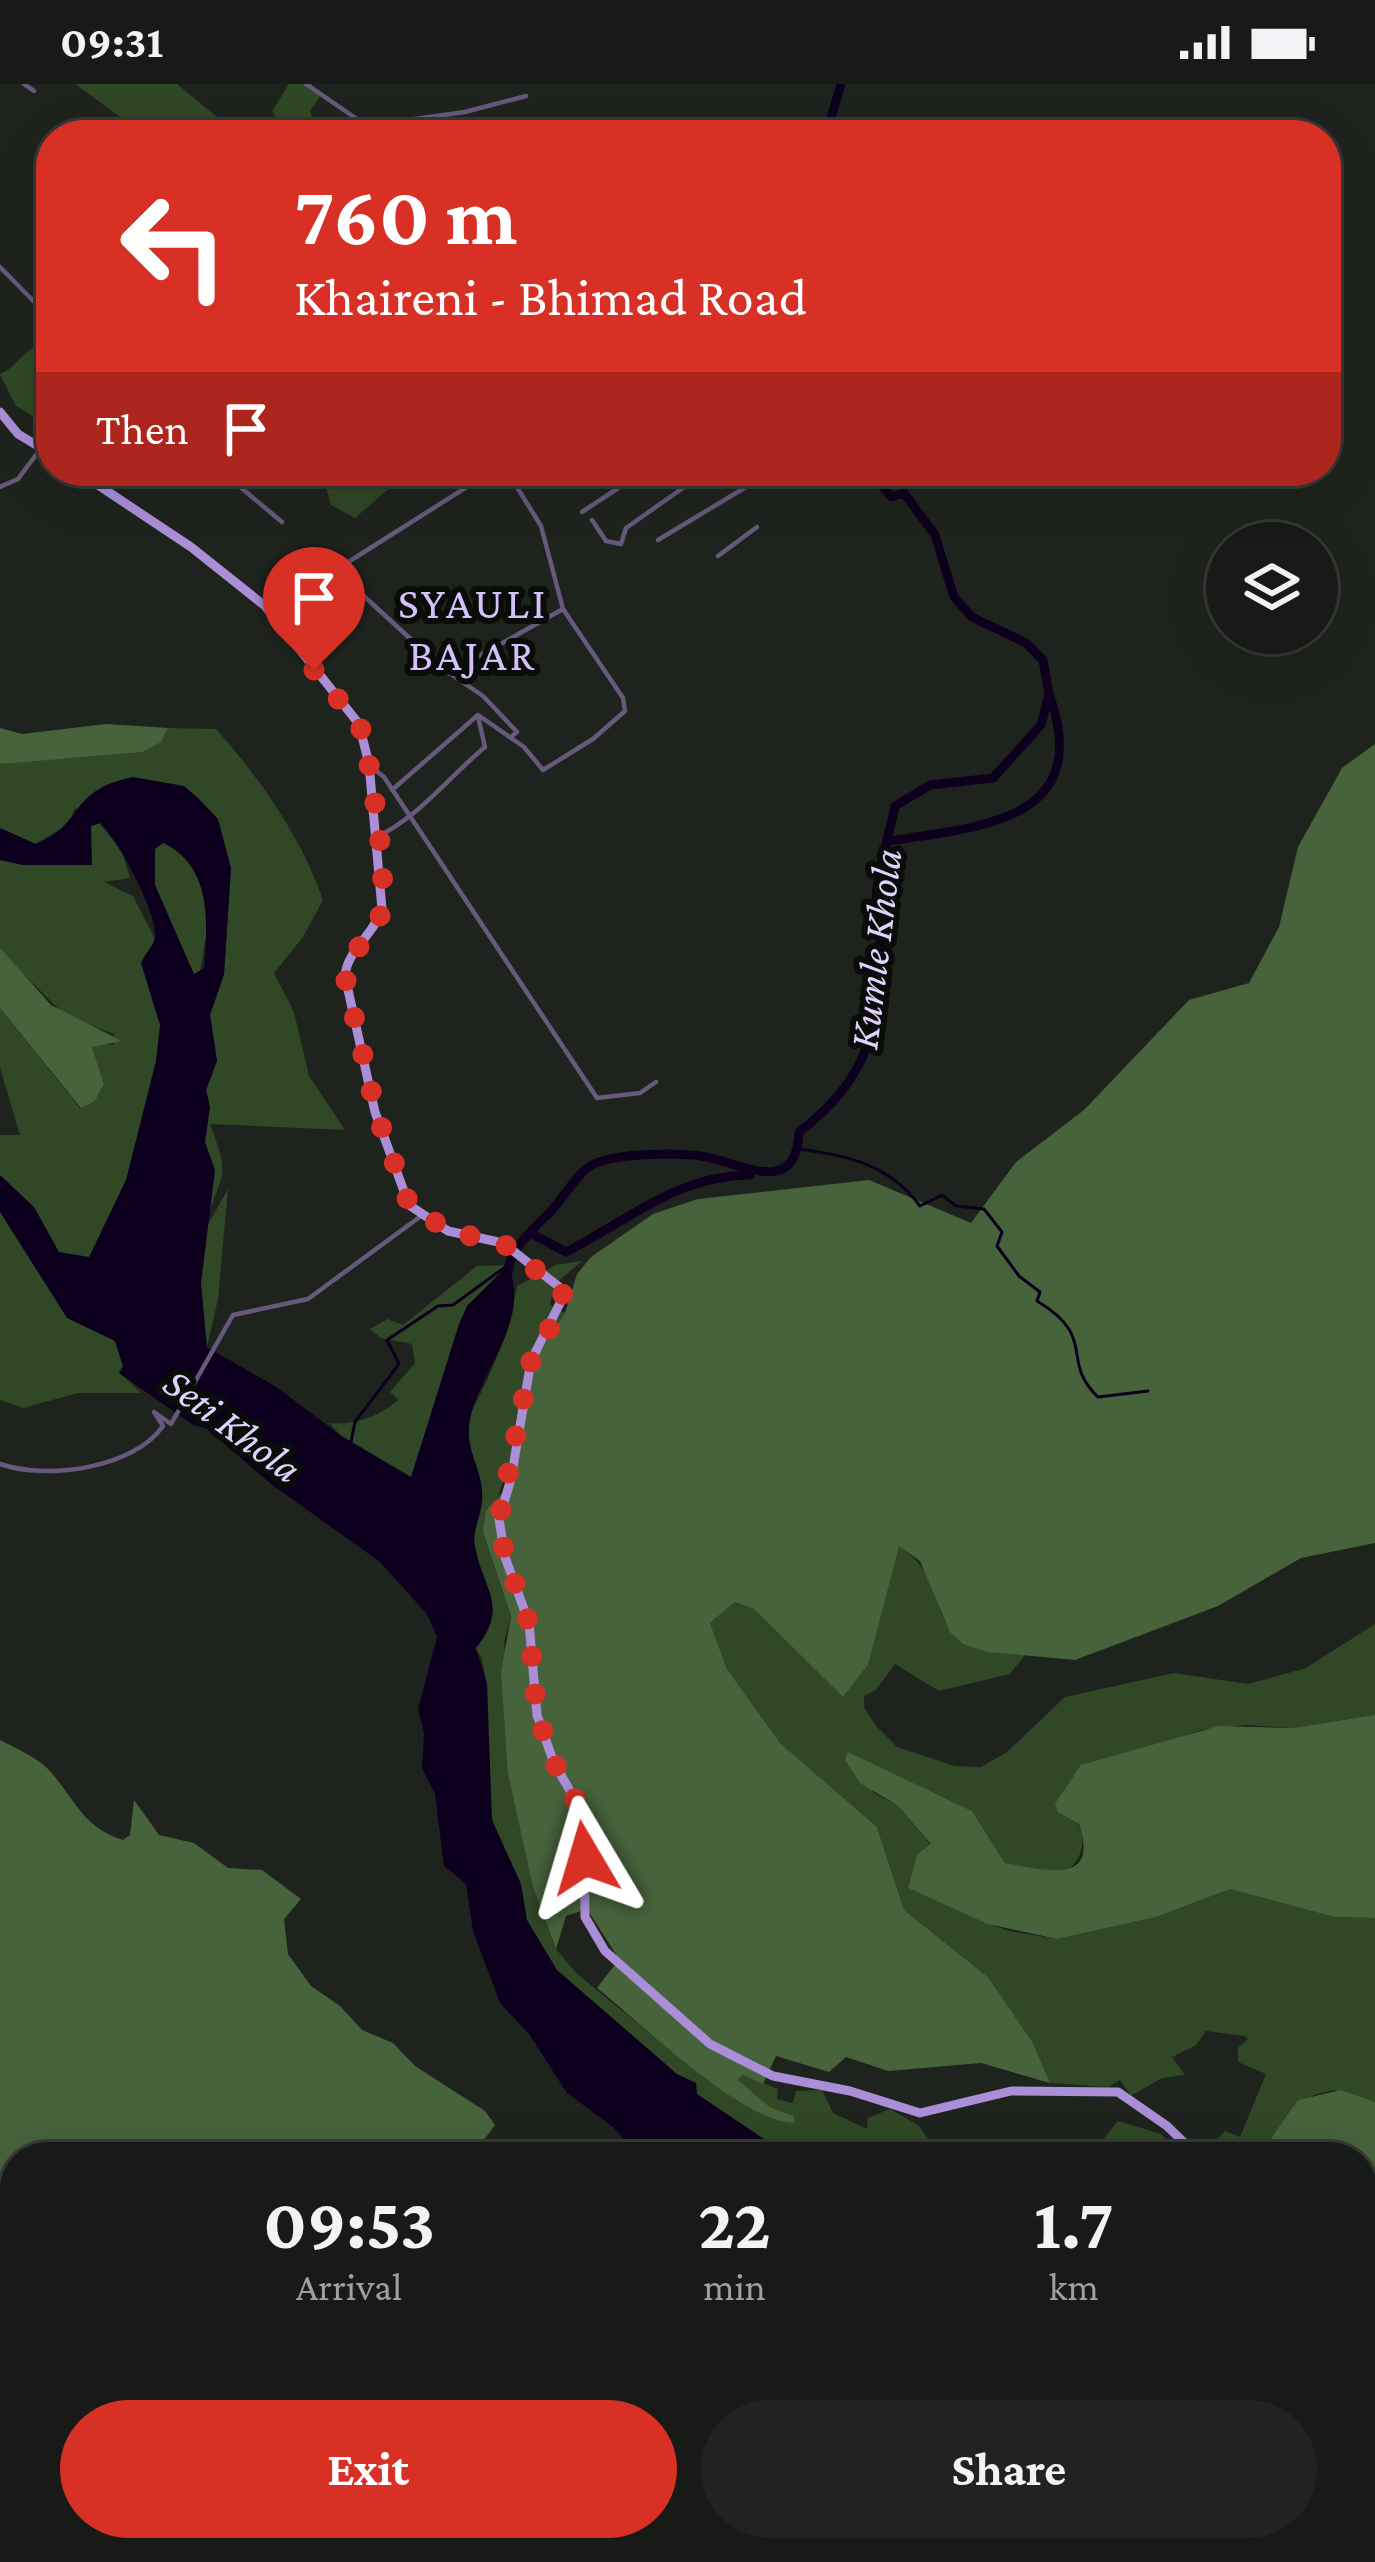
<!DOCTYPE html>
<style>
body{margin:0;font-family:"Crimson Pro",serif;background:#20231f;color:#f1f3f6;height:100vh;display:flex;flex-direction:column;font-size:45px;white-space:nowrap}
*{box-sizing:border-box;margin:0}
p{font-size:39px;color:#9ea1a1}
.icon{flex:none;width:66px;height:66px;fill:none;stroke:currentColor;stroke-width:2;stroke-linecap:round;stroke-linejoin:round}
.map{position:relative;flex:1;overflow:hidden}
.panel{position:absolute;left:0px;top:2058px;width:1377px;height:420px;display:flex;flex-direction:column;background:#171a16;border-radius:48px 48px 0 0;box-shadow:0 12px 48px #0002,0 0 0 3px #363835}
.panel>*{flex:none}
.top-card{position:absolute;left:36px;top:36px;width:1305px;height:366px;border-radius:48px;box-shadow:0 12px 48px #0002,0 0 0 3px #363835;background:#d93025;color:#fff;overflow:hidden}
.buttons{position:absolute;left:1206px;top:438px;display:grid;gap:24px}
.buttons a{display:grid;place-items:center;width:132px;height:132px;border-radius:50%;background:#171a16;box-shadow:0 12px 48px #0002,0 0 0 3px #363835;font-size:60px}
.pin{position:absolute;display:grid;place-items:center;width:102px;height:102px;color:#fff;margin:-123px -51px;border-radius:50% 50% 50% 0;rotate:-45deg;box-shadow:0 0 12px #0007}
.pin .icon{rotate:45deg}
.me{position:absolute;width:132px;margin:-66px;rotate:353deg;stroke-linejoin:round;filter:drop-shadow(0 0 9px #0008)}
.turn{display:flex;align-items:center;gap:42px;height:252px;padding:0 60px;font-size:54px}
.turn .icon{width:156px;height:156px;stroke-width:2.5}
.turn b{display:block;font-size:84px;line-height:102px}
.then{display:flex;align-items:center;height:114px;padding:0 60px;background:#0003;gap:24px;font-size:45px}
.eta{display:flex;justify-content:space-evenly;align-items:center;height:204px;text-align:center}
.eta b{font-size:72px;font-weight:700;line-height:84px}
.action{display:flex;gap:24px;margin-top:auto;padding:24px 60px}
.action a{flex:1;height:138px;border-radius:72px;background:#d93025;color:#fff;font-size:48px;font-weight:700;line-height:138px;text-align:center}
.action a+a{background:#20231f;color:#f1f3f6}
.status{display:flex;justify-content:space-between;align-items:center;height:84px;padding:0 60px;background:#171a16;direction:ltr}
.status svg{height:33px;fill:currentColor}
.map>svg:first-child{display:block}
</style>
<div class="status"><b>09:31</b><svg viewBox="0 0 49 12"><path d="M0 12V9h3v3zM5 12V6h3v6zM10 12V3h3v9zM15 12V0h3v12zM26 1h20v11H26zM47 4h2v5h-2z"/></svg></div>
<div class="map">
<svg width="1375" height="2478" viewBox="0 0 1375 2478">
<rect width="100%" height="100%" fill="#1f231d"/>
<path fill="#304826" d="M 75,0 L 177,0 L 239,51 L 145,51 Z
M 289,0 L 311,0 L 320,13 L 310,27 L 316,43 L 310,51 L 258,51 L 275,32 L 272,27 Z
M 49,257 L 51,340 L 48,341 L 16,322 L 0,290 C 17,284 24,262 49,257 Z
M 329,387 L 409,387 L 355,434 L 331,421 L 323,393 Z
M 168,644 L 216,645 C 259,693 302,754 323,816 L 303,853 L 274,889 L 294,928 L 309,992 L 345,1046 L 210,1040 C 229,1091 225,1085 206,1135 L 203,1060 L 210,1023 L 206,1006 L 217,976 L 210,931 L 224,890 L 231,784 L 75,724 L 68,741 L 35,760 L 0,744 L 0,680 L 161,658 Z
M 118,719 L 198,748 L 208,839 L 200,888 L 193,891 Z
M 99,739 L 122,767 L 130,794 L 104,798 L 133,812 L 172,888 L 155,1024 L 89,1199 L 90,1212 L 0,1099 L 0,1051 L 20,1051 L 0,984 L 0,924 L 80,1024 L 95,1017 L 104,1000 L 92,963 L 99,958 L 113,961 L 114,950 L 65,931 L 6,873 L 0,864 L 0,776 L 24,781 L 91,781 L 91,742 Z
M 228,1105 L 218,1215 L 207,1263 L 275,1302 L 230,1286 L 159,1227 Z
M 0,1121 L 115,1257 L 123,1283 L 120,1289 L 141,1309 L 78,1309 L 23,1324 L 0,1316 Z
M 582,1177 L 554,1201 L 550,1221 L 565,1229 C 521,1294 518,1378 483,1448 L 511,1532 L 504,1558 L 523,1746 L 533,1803 L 556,1865 L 576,1889 L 708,1997 L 771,2024 L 738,1996 L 743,1991 L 778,2005 L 777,2015 L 793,2019 L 796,2007 L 822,2006 L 833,2029 L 867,2045 L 868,2034 L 890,2025 L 918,2041 L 937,2067 L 1028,2062 L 1085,2073 L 882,2073 L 876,2066 L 845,2057 L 844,2062 L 869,2073 L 730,2073 L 596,1976 L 508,1810 L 488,1715 L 487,1600 L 481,1572 L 466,1552 L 429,1391 C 472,1335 504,1273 517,1202 L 556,1181 Z
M 508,1181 L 419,1402 L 340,1351 L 330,1339 C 354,1342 380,1332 398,1316 L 390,1308 L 415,1279 L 412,1260 L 381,1254 L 370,1245 L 388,1235 L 403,1241 L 477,1182 Z
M 898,1461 C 968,1510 904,1561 1025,1571 L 1010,1590 L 939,1607 L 895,1580 L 876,1606 L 864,1612 L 864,1623 L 876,1642 L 897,1663 L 955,1682 L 981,1683 L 1007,1668 L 1065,1613 L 1174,1589 L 1248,1600 L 1306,1584 L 1375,1540 L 1375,1631 L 1292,1644 L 1246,1641 L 1201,1646 L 1177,1655 L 1074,1733 C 1087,1752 1085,1772 1067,1787 L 1049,1789 L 1005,1779 L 972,1727 L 849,1669 L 874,1709 L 897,1721 L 931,1761 L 917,1770 L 908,1804 L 1005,1846 L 1057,1855 L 1156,1833 L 1230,1805 L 1334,1833 L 1375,1834 L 1375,2018 C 1357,2018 1347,2004 1330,2007 C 1280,2014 1284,2063 1240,2073 C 1229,2076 1213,2073 1202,2073 L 1225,2047 L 1240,2053 L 1266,1990 L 1238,1978 L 1238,1964 L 1248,1955 L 1245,1952 L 1206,1947 L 1196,1961 L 1172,1973 L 1185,1991 L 1162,1994 L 1131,2012 L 1120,1996 L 1108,2003 L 1050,1999 L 1033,1959 L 987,1892 L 904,1826 L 877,1743 L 780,1659 L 727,1585 L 710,1539 L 735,1518 L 754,1525 L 843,1613 L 868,1581 Z
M 1118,2037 L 1161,2050 L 1178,2073 L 1089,2073 Z
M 1362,2404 L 1375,2406 L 1375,2478 L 1163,2478 L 1155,2463 L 1362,2463 Z
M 539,2463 L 704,2463 L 707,2478 L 539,2478 Z
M 928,2463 L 1109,2463 L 1113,2478 L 934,2478 Z"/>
<path fill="#47633c" d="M 106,640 L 168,644 L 161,658 L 142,668 L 0,680 L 0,644 L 22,650 Z
M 1375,660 L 1375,1459 L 1301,1474 L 1218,1522 L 1075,1576 L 988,1568 L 963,1560 L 950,1548 L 920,1477 L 899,1462 L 868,1581 L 843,1613 L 754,1525 L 735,1518 L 710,1539 L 727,1585 L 780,1659 L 877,1743 L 904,1826 L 988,1893 L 1033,1959 L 1050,1999 L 981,1979 L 888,1987 L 846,1973 L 829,1988 L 776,1972 L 763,2000 L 743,1991 L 738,1996 L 771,2024 L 794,2032 L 794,2039 C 740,2037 642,1940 597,1904 L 619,1875 L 587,1825 L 566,1832 L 556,1865 L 533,1803 L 508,1689 L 501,1589 L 511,1532 L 483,1448 L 486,1427 L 503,1408 L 538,1271 L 565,1229 L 577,1190 L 591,1173 L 653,1130 L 698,1115 L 869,1096 L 971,1139 L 1016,1078 L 1084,1026 L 1189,916 L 1249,899 L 1279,843 L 1298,763 L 1342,684 Z
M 0,864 L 51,921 L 122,957 L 92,963 L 104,1000 L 95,1017 L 81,1024 L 0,924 Z
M 1375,1631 L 1375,1834 L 1334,1833 L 1230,1805 L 1156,1833 L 1057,1855 L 988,1840 L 908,1804 L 917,1770 L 931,1760 L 897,1721 L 860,1699 L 845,1676 L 848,1668 L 972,1727 L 1005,1779 C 1039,1784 1101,1805 1079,1740 L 1058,1728 L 1055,1720 L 1081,1681 L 1219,1642 L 1292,1644 Z
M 0,1656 C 15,1664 37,1673 49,1686 C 76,1716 82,1743 123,1756 L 130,1751 L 134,1716 L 159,1751 L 194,1759 L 228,1784 L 262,1786 L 301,1815 L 284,1835 L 288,1870 L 311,1902 L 340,1922 L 362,1946 L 393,1959 L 415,1982 L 485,2027 L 495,2041 L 475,2068 L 457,2072 L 15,2073 L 15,2463 L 539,2463 L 539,2478 L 0,2478 Z
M 1341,2006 L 1375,2018 L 1375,2218 L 1362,2205 L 1362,2073 L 1241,2073 L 1267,2060 L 1298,2016 Z"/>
<path fill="#0d001e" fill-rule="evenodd" d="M 133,693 L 184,702 L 198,714 L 218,735 L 231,784 L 224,890 L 210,931 L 217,977 L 206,1006 L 210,1023 L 205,1058 L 215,1086 L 201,1199 L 207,1263 L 275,1302 L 340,1351 L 411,1393 L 459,1240 L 467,1222 L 508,1181 C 529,1230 492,1273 475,1318 C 457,1366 485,1379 482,1417 C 481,1432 472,1447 475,1462 C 483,1507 510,1521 476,1564 L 487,1600 L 492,1736 L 521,1800 L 527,1836 L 557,1886 L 677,1990 L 696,1999 L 697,2010 L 791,2073 L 640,2073 L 613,2043 L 567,2009 L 529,1950 L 500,1919 L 473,1847 L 466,1800 L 444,1782 L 435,1710 L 422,1684 L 424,1649 L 418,1625 L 437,1553 L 427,1530 L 380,1478 L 271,1400 L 206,1344 L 193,1341 L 119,1289 L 123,1282 L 115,1257 L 67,1234 L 0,1128 L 0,1091 L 34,1123 L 59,1168 L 89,1173 L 126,1096 L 156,977 L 160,941 L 141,879 C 144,871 154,861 155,853 C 158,829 117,754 100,739 L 91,742 L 92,781 L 23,781 L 0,776 L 0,744 L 36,760 C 87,739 66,707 133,693 ZM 163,759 C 212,782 208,838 204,884 L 194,890 L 155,801 L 155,765 Z
M 1077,2463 L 1176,2463 L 1182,2478 L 1084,2478 Z"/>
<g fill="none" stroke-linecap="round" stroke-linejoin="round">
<path stroke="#0d001e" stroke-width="3" d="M 799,1065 C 847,1071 890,1081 920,1122 L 942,1111 L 956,1122 L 984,1125 L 1002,1148 L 997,1162 L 1019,1192 L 1040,1208 L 1037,1217 C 1099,1254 1059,1276 1098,1313 L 1148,1307
M 351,1358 L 355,1338 L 399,1280 L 387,1256 L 438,1222 L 453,1221 L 508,1181
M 487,2463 L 494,2468 L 514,2469 L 519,2478"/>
<path stroke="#0d001e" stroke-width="9" d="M 826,51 L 841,0
M 888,757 C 981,743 1095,737 1049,610
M 530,1149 L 566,1168 C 631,1135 675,1092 750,1091
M 508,1188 C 510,1165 534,1144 550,1128 C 563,1115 578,1087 594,1080 C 617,1069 681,1068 706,1073 C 738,1078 797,1115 799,1048 C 867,997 881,944 880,860 C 880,845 875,829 876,814 C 878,784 889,752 895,722 L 930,701 L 993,694 L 1041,641 L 1049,610 L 1043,576 L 1026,559 L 972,533 L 954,513 L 935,451 L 904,409 L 891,413 L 871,387"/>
<path stroke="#66597c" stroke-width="4.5" d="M 24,0 L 34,7
M 306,0 L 380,51
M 371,41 L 465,28 L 526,12
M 350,51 L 360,36
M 0,183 L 51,235
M 221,387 L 282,438
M 492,387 L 331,489 L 353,502 L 442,584 L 483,612 L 517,648 L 512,652
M 0,403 L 18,395 L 41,364
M 582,428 L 644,387
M 592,436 L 606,457 L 621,460 L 626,444 L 707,387
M 658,456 L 751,400
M 718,472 L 757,443
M 449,589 L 563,525
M 369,681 L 384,693 L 597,1014 L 640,1009 L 656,998
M 392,706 L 478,631 L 524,663 L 543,686 L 593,655 L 625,627 L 623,614 L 563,525 L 541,442 L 507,387
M 376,753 C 416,736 451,691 485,663 L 478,633
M 0,1380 C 46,1396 133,1385 163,1342 L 154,1328 L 171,1340 L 233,1231 L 308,1215 L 421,1132"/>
<path stroke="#aa8ed8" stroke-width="9" d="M 0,328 L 18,350 L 51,370
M 77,387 L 191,463 L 265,522 L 359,640 L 369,680 L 382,825 C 374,851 347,866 345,892 L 375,1028 L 409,1121 L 448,1147 L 503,1159 L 558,1202 L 564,1211 L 531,1277 L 511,1395 L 499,1435 L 505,1473 L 529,1539 L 537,1631 L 554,1679 L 584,1731 L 585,1833 L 605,1867 L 710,1960 L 773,1992 L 850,2007 L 920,2029 L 1011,2007 L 1118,2008 L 1167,2042 L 1199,2073
M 1362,2210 L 1375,2227"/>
</g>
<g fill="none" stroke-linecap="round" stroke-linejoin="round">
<path stroke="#d93025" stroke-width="21" stroke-dasharray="0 37.8" d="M 314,586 L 359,640 L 365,656 C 372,700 388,787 381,828 C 376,855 346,865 345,892 L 376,1028 L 409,1120 L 448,1147 L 503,1159 L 563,1208 L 560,1226 L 531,1277 L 499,1435 L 505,1472 L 529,1539 L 537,1631 L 554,1678 L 584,1731 L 585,1774"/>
</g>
<g text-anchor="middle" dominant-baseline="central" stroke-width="12" stroke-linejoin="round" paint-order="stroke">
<g font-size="42" font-style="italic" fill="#e0d2fc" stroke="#0a0c09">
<text transform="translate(875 865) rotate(-83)">Kumle Khola</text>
<text transform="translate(233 1341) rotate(37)">Seti Khola</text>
</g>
<g font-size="45" letter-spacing="3" fill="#d5c1f9" stroke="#0a0c09">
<text x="473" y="519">SYAULI<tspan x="473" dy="52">BAJAR</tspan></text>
</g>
</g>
</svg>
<div class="buttons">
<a><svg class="icon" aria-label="layers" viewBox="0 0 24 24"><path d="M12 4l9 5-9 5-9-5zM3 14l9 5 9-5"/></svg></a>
</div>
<div class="pin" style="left:314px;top:586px;background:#d93025"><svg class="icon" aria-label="arrive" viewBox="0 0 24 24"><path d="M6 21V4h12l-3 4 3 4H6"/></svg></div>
<svg class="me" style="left:585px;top:1774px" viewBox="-20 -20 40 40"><path d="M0-17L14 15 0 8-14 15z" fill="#d93025" stroke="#fff" stroke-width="4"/></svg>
<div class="top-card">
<div class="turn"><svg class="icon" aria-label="left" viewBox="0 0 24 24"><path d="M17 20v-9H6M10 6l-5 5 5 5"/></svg><div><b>760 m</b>Khaireni - Bhimad Road</div></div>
<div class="then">Then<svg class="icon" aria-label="arrive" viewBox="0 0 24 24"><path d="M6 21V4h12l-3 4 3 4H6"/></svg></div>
</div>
<section class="panel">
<div class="eta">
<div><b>09:53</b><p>Arrival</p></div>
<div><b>22</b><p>min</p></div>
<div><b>1.7</b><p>km</p></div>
</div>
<div class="action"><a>Exit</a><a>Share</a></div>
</section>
</div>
